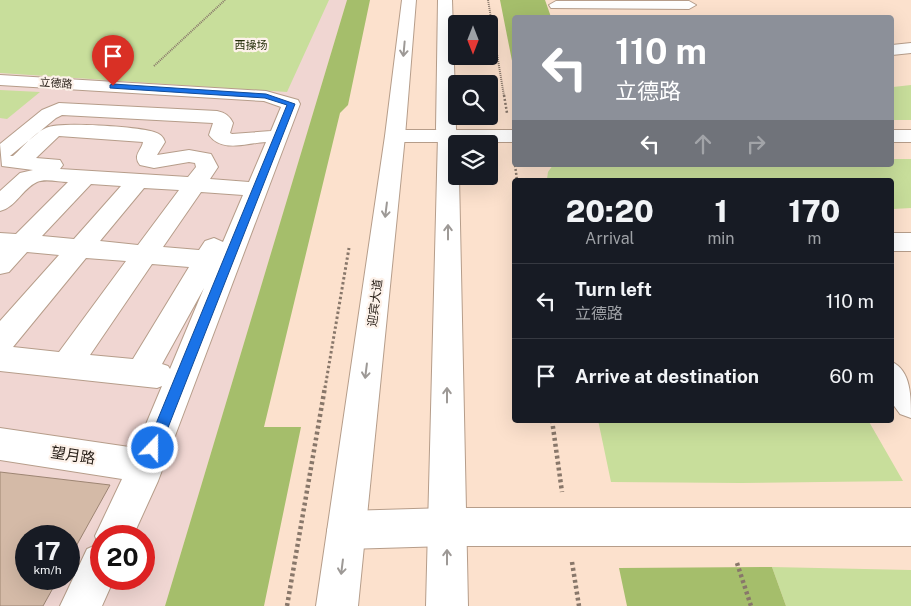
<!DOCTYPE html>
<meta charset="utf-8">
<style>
body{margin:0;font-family:"Public Sans","Noto Sans SC",sans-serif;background:#20242c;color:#f1f3f6;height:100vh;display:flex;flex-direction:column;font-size:19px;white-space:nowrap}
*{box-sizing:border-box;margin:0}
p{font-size:16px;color:#9ea1a6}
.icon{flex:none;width:28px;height:28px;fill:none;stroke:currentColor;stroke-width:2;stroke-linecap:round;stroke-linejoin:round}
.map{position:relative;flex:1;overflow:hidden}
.drawer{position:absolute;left:512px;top:178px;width:382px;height:245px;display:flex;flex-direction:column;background:#171b24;border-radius:5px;box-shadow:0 5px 20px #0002}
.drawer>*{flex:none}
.banner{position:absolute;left:512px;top:15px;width:382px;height:152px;border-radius:5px;box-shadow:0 5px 20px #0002;background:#8c9099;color:#fff;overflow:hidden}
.needle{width:32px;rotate:180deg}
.tools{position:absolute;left:448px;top:15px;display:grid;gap:10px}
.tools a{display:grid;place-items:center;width:50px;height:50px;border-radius:5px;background:#171b24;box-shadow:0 5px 20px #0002;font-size:25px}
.speed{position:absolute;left:15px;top:525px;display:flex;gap:10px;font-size:25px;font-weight:700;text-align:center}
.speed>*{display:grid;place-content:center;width:65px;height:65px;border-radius:50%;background:#171b24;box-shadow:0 5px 20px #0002;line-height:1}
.speed small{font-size:12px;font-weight:400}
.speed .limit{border:8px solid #d22;background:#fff;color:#111}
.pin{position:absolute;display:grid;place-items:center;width:42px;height:42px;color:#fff;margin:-51px -21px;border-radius:50% 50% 50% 0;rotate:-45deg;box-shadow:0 0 5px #0007}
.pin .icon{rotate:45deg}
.me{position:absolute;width:55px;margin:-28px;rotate:22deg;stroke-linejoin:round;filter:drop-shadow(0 0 4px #0008)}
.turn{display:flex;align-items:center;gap:18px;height:105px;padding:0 20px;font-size:22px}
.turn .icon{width:65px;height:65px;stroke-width:2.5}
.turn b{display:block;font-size:35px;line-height:42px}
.lanes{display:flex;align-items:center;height:48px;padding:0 20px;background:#0003;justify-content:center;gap:25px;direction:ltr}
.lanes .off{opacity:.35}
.eta{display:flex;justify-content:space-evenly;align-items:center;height:85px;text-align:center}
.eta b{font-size:30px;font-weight:800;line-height:35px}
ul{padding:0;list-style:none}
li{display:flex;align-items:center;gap:15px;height:75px;padding:0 20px;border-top:1px solid #363941}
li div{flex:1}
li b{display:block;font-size:19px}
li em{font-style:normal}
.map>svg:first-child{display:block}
</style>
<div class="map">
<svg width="911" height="606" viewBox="0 0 911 606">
<rect width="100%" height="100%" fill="#fce1cd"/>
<path fill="#f0d6d2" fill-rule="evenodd" d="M 0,0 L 347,0 L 165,606 L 0,606 ZM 26,536 L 69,536 L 69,579 L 26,579 ZM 101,536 L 144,536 L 144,579 L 101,579 Z"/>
<path fill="#c8de9b" d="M 0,0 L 329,0 L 287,92 L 0,73 Z
M 911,85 L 911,120 L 893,120 L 893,87 Z
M 0,90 L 40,92 L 7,119 L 0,118 Z
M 893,159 L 911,159 L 911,208 L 893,209 L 892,180 L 547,179 L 548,172 L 553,165 L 892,165 Z
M 598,420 L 868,420 L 903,481 L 741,483 L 611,482 Z
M 772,567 L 911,570 L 911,606 L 786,606 Z"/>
<path fill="#a5be6b" d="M 347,0 L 370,0 L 348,105 L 340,113 L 264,427 L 301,427 L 264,606 L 165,606 Z
M 500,0 L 545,0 L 551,17 L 515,18 L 515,76 Z
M 772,567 L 786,606 L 627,606 L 619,568 Z"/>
<path fill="#d4baa7" stroke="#9d8573" d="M 0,472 L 110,485 L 69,559 L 69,536 L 26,536 L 26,579 L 58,579 L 43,606 L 0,606 Z"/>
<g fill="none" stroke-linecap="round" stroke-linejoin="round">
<g stroke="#b69d8a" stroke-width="2">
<path id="minor" d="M 556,1 L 689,1 L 696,5 L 689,9 L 551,8 L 549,5 Z
M 911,43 L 911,53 L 892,55 L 892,45 Z
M 0,75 L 266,91 L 298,100 L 300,104 L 158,481 L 133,536 L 101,536 L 101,579 L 114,579 L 102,606 L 60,606 L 87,549 L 98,544 L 95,536 L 122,479 L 0,460 L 0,428 L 136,448 L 162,386 L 157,388 L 0,371 L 0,321 L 59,255 L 27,252 L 9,272 L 0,274 L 0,233 L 16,234 L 68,182 C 59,182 45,178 37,182 C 22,189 16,207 0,211 L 0,191 L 20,173 L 33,170 L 2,166 L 0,144 L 42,110 L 59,103 L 217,111 C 225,113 229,115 233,123 L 230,133 L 232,134 L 271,131 L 281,107 L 264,101 L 0,85 ZM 62,115 L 213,123 L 209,135 C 222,153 247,143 266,142 L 249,182 L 210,179 L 218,167 L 211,154 L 189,150 L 157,155 L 165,142 C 163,136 160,134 154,132 C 139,127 59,121 46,128 C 34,133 23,147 13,156 L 10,156 L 56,118 ZM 59,136 L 143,142 C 142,150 132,155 140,165 L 154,168 L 189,162 L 195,163 L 196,167 L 188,177 L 60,169 L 63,165 L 60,160 L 36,158 ZM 91,184 L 121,186 L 74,239 L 42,236 ZM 144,188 L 179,190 L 138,245 L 100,241 ZM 201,192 L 243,195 L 223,242 L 214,238 L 205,241 L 199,250 L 163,247 ZM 86,258 L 126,261 L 59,352 L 13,347 ZM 152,264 L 189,267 L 133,359 L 90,355 ZM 204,288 L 170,369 L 168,366 L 162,364 Z
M 395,130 L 515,130 L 515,142 L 395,142 L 388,140 L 385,136 L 388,132 Z
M 892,130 L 911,130 L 911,142 L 892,142 Z
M 892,233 L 911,233 L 911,251 L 892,251 Z
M 892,362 C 911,371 911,396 911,418 L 900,414 L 892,403 Z
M 447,508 L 911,508 L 911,546 L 447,546 L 346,549 L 333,543 L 327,530 L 333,517 L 346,511 Z"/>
</g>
<g stroke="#b69d8a" stroke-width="2">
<path id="highway" d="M 402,0 L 416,0 L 405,136 L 358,606 L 316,606 L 385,136 Z
M 438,0 L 452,0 L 456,129 L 458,144 L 456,144 L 456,176 L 459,176 L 468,606 L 426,606 L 438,136 L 436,129 Z"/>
</g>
<path stroke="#88776a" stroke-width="2" stroke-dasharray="1 1" stroke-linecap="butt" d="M 488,0 L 504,96
M 154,66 L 225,0"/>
<path stroke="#88776a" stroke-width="2.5" stroke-dasharray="2 2" stroke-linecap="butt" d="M 504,95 L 507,113
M 515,165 L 517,180"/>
<path stroke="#88776a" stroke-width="3" stroke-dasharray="2.5 2.5" stroke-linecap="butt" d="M 325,388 L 349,248"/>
<path stroke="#88776a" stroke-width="4.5" stroke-dasharray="3 3" stroke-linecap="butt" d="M 552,420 L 562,492
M 572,562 L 579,606
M 737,563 L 751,606
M 287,606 L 325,387"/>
<use href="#minor" fill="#fff" fill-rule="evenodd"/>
<use href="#highway" fill="#fff" fill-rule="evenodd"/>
</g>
<defs><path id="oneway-shaft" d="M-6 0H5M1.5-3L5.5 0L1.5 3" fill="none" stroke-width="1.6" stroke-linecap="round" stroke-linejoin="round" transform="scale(1.25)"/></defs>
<g stroke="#9d9996">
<use href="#oneway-shaft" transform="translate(404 49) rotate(95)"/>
<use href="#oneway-shaft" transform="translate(386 210) rotate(97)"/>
<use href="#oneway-shaft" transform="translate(448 232) rotate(-90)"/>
<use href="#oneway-shaft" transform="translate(366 371) rotate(97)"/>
<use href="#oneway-shaft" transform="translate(447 395) rotate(-90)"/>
<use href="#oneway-shaft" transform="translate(447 557) rotate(-90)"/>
<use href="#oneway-shaft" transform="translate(342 567) rotate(97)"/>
</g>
<path fill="#1a73e8" stroke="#114b97" d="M 113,84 L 266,94 L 295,104 L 160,448 L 158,453 L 153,455 L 148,453 L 146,448 L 287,105 L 265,98 L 110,88 L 110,85 Z"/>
<g text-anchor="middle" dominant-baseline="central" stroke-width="4.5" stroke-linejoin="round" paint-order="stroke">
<g font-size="11" fill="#242e0a" stroke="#fdf2ea">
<text x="251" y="45">西操场</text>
</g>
<g font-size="11" fill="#251c15" stroke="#fdf2ea">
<text transform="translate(56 83) rotate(4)">立德路</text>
</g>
<g font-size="12" fill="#251c15" stroke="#fdf2ea">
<text transform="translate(375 303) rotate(-83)">迎宾大道</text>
</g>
<g font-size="15" fill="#251c15" stroke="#fdf2ea">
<text transform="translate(73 455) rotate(9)">望月路</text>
</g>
</g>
</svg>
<div class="tools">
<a><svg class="needle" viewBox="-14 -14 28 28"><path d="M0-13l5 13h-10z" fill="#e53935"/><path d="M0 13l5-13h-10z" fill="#9ea1a6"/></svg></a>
<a><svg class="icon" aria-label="search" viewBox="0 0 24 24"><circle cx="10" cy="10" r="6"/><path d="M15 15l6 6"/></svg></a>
<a><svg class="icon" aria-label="layers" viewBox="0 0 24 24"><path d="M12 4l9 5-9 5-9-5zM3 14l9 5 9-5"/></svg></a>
</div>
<div class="speed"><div>17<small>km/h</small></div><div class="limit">20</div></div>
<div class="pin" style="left:113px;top:86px;background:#d93025"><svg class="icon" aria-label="arrive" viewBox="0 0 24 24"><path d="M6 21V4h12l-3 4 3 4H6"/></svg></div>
<svg class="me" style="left:153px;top:448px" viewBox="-20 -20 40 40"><circle r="17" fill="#1a73e8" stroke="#fff" stroke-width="3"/><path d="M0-11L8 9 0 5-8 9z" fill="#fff"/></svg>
<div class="banner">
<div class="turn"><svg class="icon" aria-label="left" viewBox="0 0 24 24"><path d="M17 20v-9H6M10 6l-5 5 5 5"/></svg><div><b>110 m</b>立德路</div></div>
<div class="lanes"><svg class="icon" aria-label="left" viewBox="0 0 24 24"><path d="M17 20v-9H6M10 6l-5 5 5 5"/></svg><svg class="icon off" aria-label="ahead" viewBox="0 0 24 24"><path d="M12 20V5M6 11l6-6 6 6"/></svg><svg class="icon off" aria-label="right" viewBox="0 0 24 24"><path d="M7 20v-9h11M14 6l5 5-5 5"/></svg></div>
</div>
<section class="drawer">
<div class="eta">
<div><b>20:20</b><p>Arrival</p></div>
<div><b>1</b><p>min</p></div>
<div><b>170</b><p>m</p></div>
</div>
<ul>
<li><svg class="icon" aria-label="left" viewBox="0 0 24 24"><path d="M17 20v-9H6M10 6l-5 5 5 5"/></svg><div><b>Turn left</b><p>立德路</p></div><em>110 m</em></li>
<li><svg class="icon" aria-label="arrive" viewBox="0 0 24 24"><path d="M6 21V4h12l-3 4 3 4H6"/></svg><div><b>Arrive at destination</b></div><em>60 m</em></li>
</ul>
</section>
</div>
